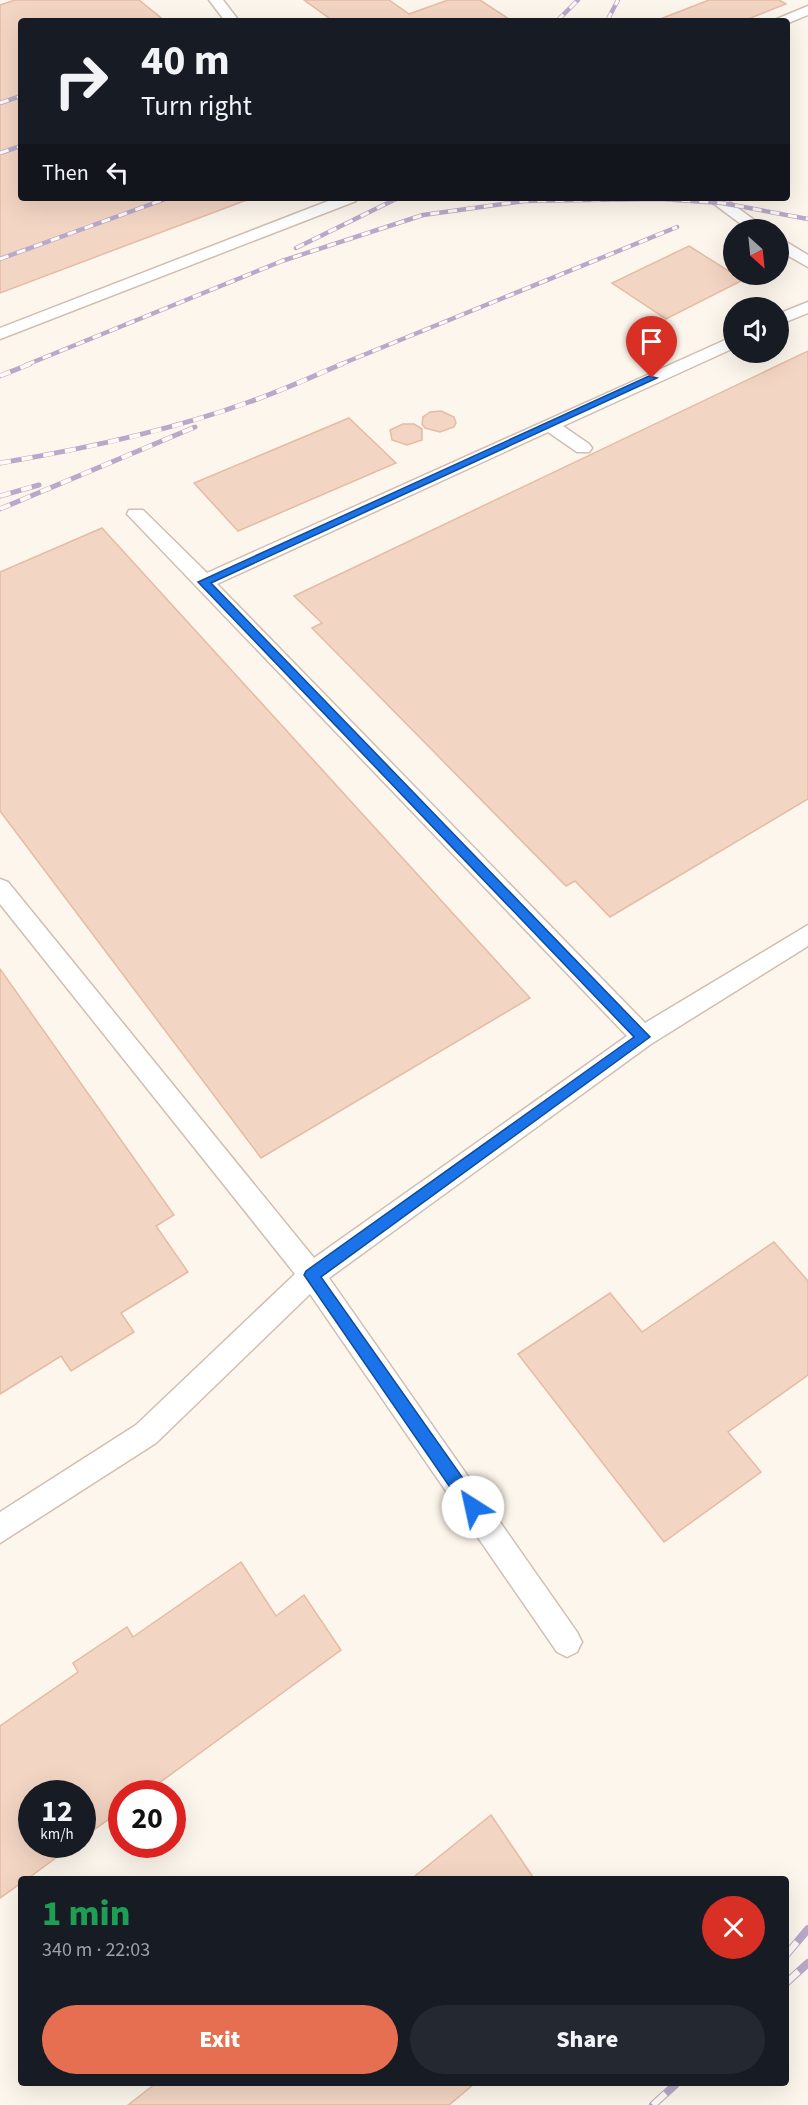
<!DOCTYPE html>
<meta charset="utf-8">
<style>
body{margin:0;font-family:"Source Sans 3",sans-serif;background:#242831;color:#f1f3f6;height:100vh;display:flex;flex-direction:column;font-size:22px;white-space:nowrap}
*{box-sizing:border-box;margin:0}
p{font-size:20px;color:#9ea1a6}
.icon{flex:none;width:33px;height:33px;fill:none;stroke:currentColor;stroke-width:2;stroke-linecap:round;stroke-linejoin:round}
.map{position:relative;flex:1;overflow:hidden}
.panel{position:absolute;left:18px;top:1876px;width:771px;height:210px;display:flex;flex-direction:column;background:#171b24;border-radius:6px;box-shadow:0 6px 24px #0002}
.panel>*{flex:none}
.top-card{position:absolute;left:18px;top:18px;width:772px;height:183px;border-radius:6px;box-shadow:0 6px 24px #0002;background:#171b24;color:#f1f3f6;overflow:hidden}
.needle{width:39px;rotate:153deg}
.buttons{position:absolute;left:723px;top:219px;display:grid;gap:12px}
.buttons a{display:grid;place-items:center;width:66px;height:66px;border-radius:50%;background:#171b24;box-shadow:0 6px 24px #0002;font-size:30px}
.speed{position:absolute;left:18px;top:1780px;display:flex;gap:12px;font-size:30px;font-weight:700;text-align:center}
.speed>*{display:grid;place-content:center;width:78px;height:78px;border-radius:50%;background:#171b24;box-shadow:0 6px 24px #0002;line-height:1}
.speed small{font-size:15px;font-weight:400}
.speed .limit{border:9px solid #d22;background:#fff;color:#111}
.pin{position:absolute;display:grid;place-items:center;width:51px;height:51px;color:#fff;margin:-62px -26px;border-radius:50% 50% 50% 0;rotate:-45deg;box-shadow:0 0 6px #0007}
.pin .icon{rotate:45deg}
.me{position:absolute;width:66px;margin:-33px;rotate:325deg;stroke-linejoin:round;filter:drop-shadow(0 0 4px #0008)}
.turn{display:flex;align-items:center;gap:21px;height:126px;padding:0 24px;font-size:27px}
.turn .icon{width:78px;height:78px;stroke-width:2.5}
.turn b{display:block;font-size:42px;line-height:51px}
.then{display:flex;align-items:center;height:57px;padding:0 24px;background:#0003;gap:12px;font-size:22px}
.round{display:grid;place-items:center;flex:none;width:63px;height:63px;border-radius:32px;background:#242831}
.overview{display:flex;align-items:center;justify-content:space-between;height:102px;padding:0 24px}
h1{font-size:36px;font-weight:800;line-height:45px;color:#1e9e55}
.cta{display:flex;gap:12px;margin-top:auto;padding:12px 24px}
.cta a{flex:1;height:69px;border-radius:36px;background:#e76f51;color:#fff;font-size:24px;font-weight:800;line-height:69px;text-align:center}
.cta a+a{background:#242831;color:#f1f3f6}
.map>svg:first-child{display:block}
</style>
<div class="map">
<svg width="808" height="2105" viewBox="0 0 808 2105">
<rect width="100%" height="100%" fill="#fdf6ec"/>
<path fill="#f3d5c3" stroke="#e6bba3" stroke-width="1.5" d="M 15,0 L 139,0 L 165,21 L 21,21 L 21,198 L 252,198 L 0,293 L 0,5 Z
M 304,0 L 389,0 L 409,14 L 448,0 L 480,0 L 509,19 L 333,21 Z
M 709,0 L 779,0 L 786,4 L 743,21 L 655,21 Z
M 689,246 L 743,280 L 666,319 L 612,283 Z
M 808,351 L 808,799 L 610,917 L 575,881 L 566,886 L 312,628 L 322,623 L 294,596 Z
M 441,411 L 454,417 L 456,423 L 454,427 L 440,432 L 425,428 L 422,424 L 423,417 L 430,412 Z
M 349,418 L 396,463 L 238,531 L 194,483 Z
M 403,424 L 414,424 L 422,429 L 422,440 L 407,445 L 392,440 L 390,430 Z
M 102,528 L 530,998 L 261,1158 L 0,811 L 0,572 Z
M 0,969 L 174,1215 L 156,1226 L 188,1272 L 121,1313 L 134,1332 L 71,1371 L 61,1356 L 0,1394 Z
M 774,1242 L 808,1281 L 808,1375 L 728,1432 L 761,1472 L 664,1542 L 518,1354 L 610,1293 L 642,1332 Z
M 241,1562 L 276,1616 L 304,1595 L 341,1650 L 144,1794 L 122,1794 L 122,1810 L 82,1838 L 82,1794 L 32,1794 L 32,1845 L 73,1845 L 26,1880 L 21,1880 L 21,1883 L 0,1898 L 0,1726 L 78,1672 L 73,1663 L 127,1627 L 133,1637 Z
M 491,1815 L 535,1880 L 410,1880 Z
M 155,2084 L 474,2084 L 449,2105 L 128,2105 Z"/>
<g fill="none" stroke-linecap="round" stroke-linejoin="round">
<g stroke="#d1beb0" stroke-width="3">
<path id="service" d="M 209,0 L 223,0 L 239,21 L 225,21 Z
M 808,6 L 808,15 L 788,23 L 772,21 Z
M 336,198 L 358,198 L 356,201 L 0,339 L 0,328 Z
M 706,198 L 724,198 L 768,230 L 749,230 Z
M 778,237 L 808,255 L 808,267 L 778,250 Z
M 808,302 L 808,313 L 778,325 L 778,314 Z
M 734,336 L 734,348 L 563,426 L 589,444 L 592,448 L 589,452 L 577,452 L 548,432 L 217,584 L 645,1023 L 808,925 L 808,946 L 651,1044 L 329,1278 L 577,1632 L 582,1642 L 577,1652 L 567,1657 L 557,1652 L 310,1294 L 156,1443 L 0,1543 L 0,1512 L 136,1425 L 295,1274 L 0,904 L 0,879 L 8,882 L 314,1258 L 627,1036 L 127,514 L 129,510 L 143,510 L 207,573 Z"/>
</g>
<use href="#service" fill="#fff" fill-rule="evenodd"/>
<g stroke="#b9a8c9" stroke-width="4.5">
<path id="rail-far2" d="M 557,21 L 578,0
M 607,21 L 618,0
M 0,103 L 21,96
M 0,153 L 21,146
M 296,248 L 398,198
M 0,259 L 168,198
M 26,365 L 282,261 L 423,215 L 524,201 L 660,199 L 722,203 L 808,219
M 339,365 L 677,227"/>
</g>
<g stroke="#b9a8c9" stroke-width="5">
<path id="rail-far1" d="M 0,376 L 30,364
M 0,463 C 84,449 169,431 249,402 C 281,391 311,377 342,364
M 0,496 L 39,485
M 0,509 L 195,427"/>
</g>
<g stroke="#b9a8c9" stroke-width="8">
<path id="rail" d="M 786,1955 L 808,1929
M 786,1983 L 808,1963
M 653,2105 L 676,2084"/>
</g>
<use href="#rail-far2" stroke="#fffaf3" stroke-width="3" stroke-dasharray="9" stroke-linecap="butt"/>
<use href="#rail-far1" stroke="#fffaf3" stroke-width="4" stroke-dasharray="11" stroke-linecap="butt"/>
<use href="#rail" stroke="#fffaf3" stroke-width="6" stroke-dasharray="17" stroke-linecap="butt"/>
</g>
<path fill="#1a73e8" stroke="#114b97" stroke-width="1.5" d="M 649,376 L 657,378 L 211,583 L 650,1037 L 321,1277 L 479,1501 L 481,1507 L 479,1512 L 473,1515 L 467,1512 L 304,1275 L 306,1271 L 634,1037 L 198,582 Z"/>
</svg>
<div class="buttons">
<a><svg class="needle" viewBox="-14 -14 28 28"><path d="M0-13l5 13h-10z" fill="#e53935"/><path d="M0 13l5-13h-10z" fill="#9ea1a6"/></svg></a>
<a><svg class="icon" aria-label="sound" viewBox="0 0 24 24"><path d="M4 9h4l5-4v14l-5-4H4zM17 9q2 3 0 6"/></svg></a>
</div>
<div class="speed"><div>12<small>km/h</small></div><div class="limit">20</div></div>
<div class="pin" style="left:652px;top:378px;background:#d93025"><svg class="icon" aria-label="arrive" viewBox="0 0 24 24"><path d="M6 21V4h12l-3 4 3 4H6"/></svg></div>
<svg class="me" style="left:473px;top:1507px" viewBox="-20 -20 40 40"><circle r="19" fill="#fff"/><path d="M0-13L10 11 0 6-10 11z" fill="#1a73e8"/></svg>
<div class="top-card">
<div class="turn"><svg class="icon" aria-label="right" viewBox="0 0 24 24"><path d="M7 20v-9h11M14 6l5 5-5 5"/></svg><div><b>40 m</b>Turn right</div></div>
<div class="then">Then<svg class="icon" aria-label="left" viewBox="0 0 24 24"><path d="M17 20v-9H6M10 6l-5 5 5 5"/></svg></div>
</div>
<section class="panel">
<div class="overview"><div><h1>1 min</h1><p>340 m · 22:03</p></div><a class="round" style="background:#d93025;color:#fff"><svg class="icon" aria-label="close" viewBox="0 0 24 24"><path d="M6 6l12 12M18 6L6 18"/></svg></a></div>
<div class="cta"><a>Exit</a><a>Share</a></div>
</section>
</div>
